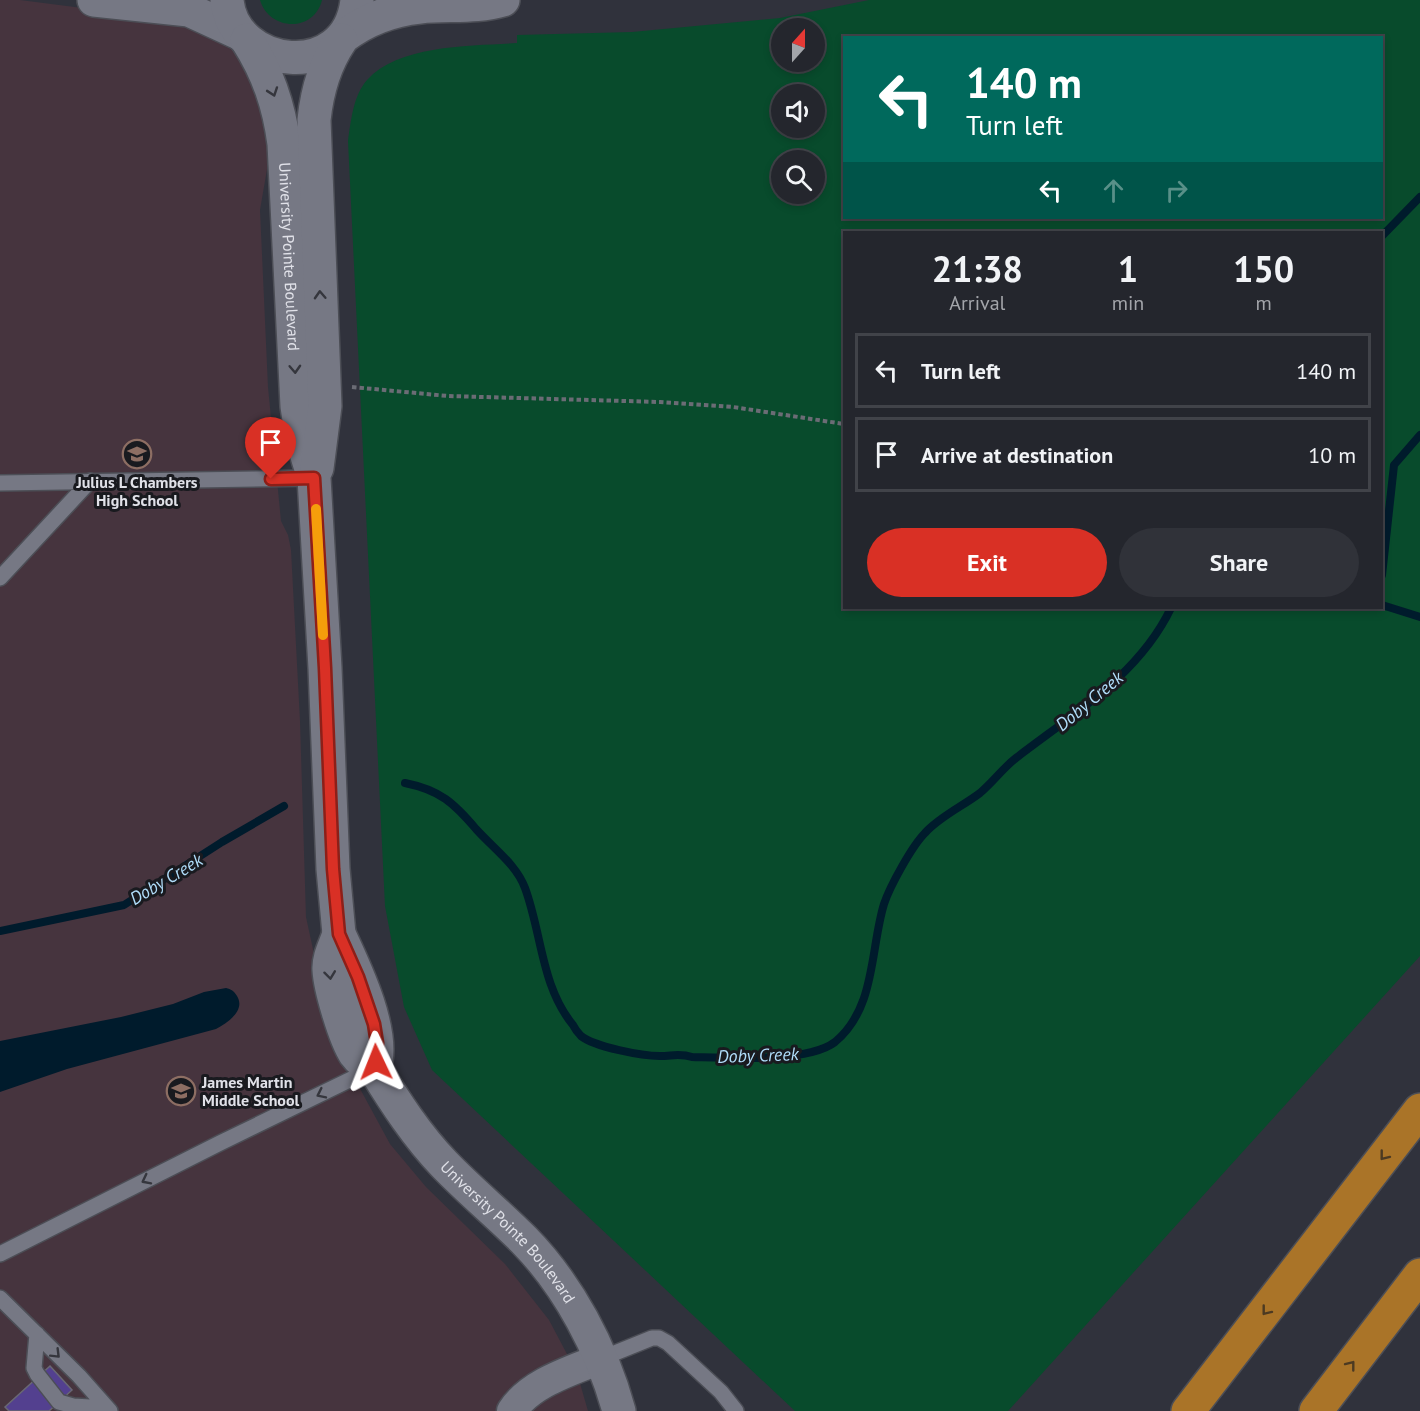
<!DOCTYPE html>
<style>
body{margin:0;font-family:"PT Sans",sans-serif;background:#303239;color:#f1f3f6;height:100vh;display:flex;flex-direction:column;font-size:22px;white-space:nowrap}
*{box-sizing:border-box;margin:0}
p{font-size:20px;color:#a3a5aa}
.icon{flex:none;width:33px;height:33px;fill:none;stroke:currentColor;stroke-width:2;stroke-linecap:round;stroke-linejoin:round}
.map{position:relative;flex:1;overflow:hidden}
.side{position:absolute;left:843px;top:231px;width:540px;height:378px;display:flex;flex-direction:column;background:#24262d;border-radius:0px;box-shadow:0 3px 9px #0003,0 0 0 2px #414349}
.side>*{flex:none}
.banner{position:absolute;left:843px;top:36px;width:540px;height:183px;border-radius:0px;box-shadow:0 3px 9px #0003,0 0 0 2px #414349;background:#00695c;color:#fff;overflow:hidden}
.needle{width:39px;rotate:21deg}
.fabs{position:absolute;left:771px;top:18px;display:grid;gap:12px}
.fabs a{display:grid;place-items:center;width:54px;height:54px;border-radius:50%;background:#24262d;box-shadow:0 3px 9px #0003,0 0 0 2px #414349;font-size:30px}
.pin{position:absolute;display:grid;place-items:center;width:51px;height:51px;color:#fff;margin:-62px -26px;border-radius:50% 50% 50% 0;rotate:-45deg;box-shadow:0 0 6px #0007}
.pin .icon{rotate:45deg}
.me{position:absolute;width:66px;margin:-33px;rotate:358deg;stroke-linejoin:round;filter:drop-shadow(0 0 4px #0008)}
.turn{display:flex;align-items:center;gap:21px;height:126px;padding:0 24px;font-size:27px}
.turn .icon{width:78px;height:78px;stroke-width:2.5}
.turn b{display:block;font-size:42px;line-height:51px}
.lanes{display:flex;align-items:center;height:57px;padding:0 24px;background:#0003;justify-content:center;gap:30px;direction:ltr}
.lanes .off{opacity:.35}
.eta{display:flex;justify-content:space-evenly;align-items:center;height:102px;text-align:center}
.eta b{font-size:36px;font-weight:700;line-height:42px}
.action{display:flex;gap:12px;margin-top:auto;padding:12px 24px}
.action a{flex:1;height:69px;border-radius:36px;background:#d93025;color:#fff;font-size:24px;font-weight:700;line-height:69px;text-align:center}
.action a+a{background:#303239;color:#f1f3f6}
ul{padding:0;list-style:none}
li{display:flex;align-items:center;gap:18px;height:75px;margin:0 12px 9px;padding:0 12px;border:3px solid #414349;border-radius:0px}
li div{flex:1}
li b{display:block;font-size:22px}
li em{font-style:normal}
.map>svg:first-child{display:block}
</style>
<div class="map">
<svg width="1420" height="1411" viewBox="0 0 1420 1411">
<rect width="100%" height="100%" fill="#30323c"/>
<path fill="#46343e" d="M 0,0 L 20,0 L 121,13 L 163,16 L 223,38 L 247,61 L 271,146 L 260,210 L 268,387 L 281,521 L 288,535 L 291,550 L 300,721 L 306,917 L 332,1037 L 390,1144 L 426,1187 L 505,1264 L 549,1320 L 577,1373 L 588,1411 L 0,1411 Z"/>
<path fill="#084b2c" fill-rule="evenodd" d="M 260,0 L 322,0 C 314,33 269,31 260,0 Z
M 869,0 L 1420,0 L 1420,956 L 1008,1411 L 795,1411 L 432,1070 L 404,1007 L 385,906 L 348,141 C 351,121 353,96 367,80 C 399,44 473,46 517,43 L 517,35 L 632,32 L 780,18 ZM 782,28 L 814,28 L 814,62 L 782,62 ZM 844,38 L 1382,38 L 1382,218 L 844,218 ZM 782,94 L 814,94 L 814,128 L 782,128 ZM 782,160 L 814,160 L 814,194 L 782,194 ZM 844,232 L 1382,232 L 1382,608 L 844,608 Z"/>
<path fill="#001b2c" d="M 226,988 C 231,989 234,991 237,996 C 246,1011 227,1023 216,1029 L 67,1069 L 0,1092 L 0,1041 L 121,1017 L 173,1004 L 204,992 Z"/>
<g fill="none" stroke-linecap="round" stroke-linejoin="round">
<path stroke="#001b2c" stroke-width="8" d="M 1382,236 L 1420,197
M 1382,575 L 1394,465 L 1420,435
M 1382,605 L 1420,617
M 405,783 C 440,790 454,803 476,829 C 493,848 516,864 525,888 C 542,934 541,986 573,1025 C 575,1029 578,1033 581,1036 C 595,1047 642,1056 660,1056 C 672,1056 680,1053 692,1057 C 726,1058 808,1063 835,1042 C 876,1008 870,950 884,904 C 890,886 912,846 925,833 C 939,817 963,806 980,793 C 993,782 1003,768 1016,758 C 1073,714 1139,675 1171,608
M 0,931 L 124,905 L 222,842 L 284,806"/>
</g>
<path fill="#53408f" stroke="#696873" stroke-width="1.5" d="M 50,1366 L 72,1390 L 49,1411 L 9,1411 L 5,1407 Z"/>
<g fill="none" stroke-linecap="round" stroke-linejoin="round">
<g stroke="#4c4e56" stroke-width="18">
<path id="lane" d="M 0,483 L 314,478
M 0,578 L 90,481
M 0,1254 L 220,1143 L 374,1068
M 0,1298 L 79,1376 L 110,1411
M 37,1334 L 34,1368 L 37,1374 L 59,1402 L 73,1406 L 107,1408
M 600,1359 L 652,1338 L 659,1338 L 668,1343 L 721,1392 L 736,1411"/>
</g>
<g stroke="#4c4e56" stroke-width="33">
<path id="street" d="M 512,1411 C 530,1383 571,1371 600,1359"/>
</g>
<g stroke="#4c4e56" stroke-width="36">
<g id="secondary">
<path d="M 94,0 L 189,10 L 241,34"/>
<path d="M 227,0 C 233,69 348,84 357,0"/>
<path d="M 343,37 C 365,20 392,10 420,7 C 448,4 476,8 503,0"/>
<path id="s1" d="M 247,40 C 268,73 279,105 284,144 L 297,406 L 302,440 L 314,478 L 325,668 L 333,869 L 339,934"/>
<path d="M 317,468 L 325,406 L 314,120 C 317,91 324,65 341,40"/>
<path id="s2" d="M 374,1068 C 387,1034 354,966 339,934 C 335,946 328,958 329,970 C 330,989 345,1039 355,1054 C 360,1061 366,1065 374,1068 C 395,1102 417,1136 444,1164 C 470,1191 498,1214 524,1240 C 569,1286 602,1349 619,1411"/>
</g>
</g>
<g stroke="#4c4e56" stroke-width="36">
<path id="highway" d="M 1188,1411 L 1420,1110
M 1316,1411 L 1420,1275"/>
</g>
<path stroke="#6b6c75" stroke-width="4" stroke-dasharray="4.5 3" stroke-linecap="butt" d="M 352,387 L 448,396 L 660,402 L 733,407 L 844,424"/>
<use href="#lane" stroke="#767884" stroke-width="15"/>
<use href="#street" stroke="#767884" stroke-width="30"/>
<use href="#secondary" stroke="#767884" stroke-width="33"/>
<use href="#highway" stroke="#aa7428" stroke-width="33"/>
</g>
<defs><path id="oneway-chevron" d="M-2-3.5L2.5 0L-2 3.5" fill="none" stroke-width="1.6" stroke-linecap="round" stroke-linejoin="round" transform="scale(1.5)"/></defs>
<g stroke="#35363d">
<use href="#oneway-chevron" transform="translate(273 92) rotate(71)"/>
<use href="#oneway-chevron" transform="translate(320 295) rotate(-93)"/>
<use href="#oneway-chevron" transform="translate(295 369) rotate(87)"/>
<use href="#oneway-chevron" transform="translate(330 975) rotate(83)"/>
<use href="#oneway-chevron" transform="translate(321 1094) rotate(154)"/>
<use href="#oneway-chevron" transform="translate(146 1180) rotate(153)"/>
<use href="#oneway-chevron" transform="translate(56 1354) rotate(45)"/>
</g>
<g stroke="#4c3a22">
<use href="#oneway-chevron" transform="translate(1384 1156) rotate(128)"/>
<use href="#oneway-chevron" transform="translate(1266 1311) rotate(128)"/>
<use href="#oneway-chevron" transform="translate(1351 1365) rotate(-52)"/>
</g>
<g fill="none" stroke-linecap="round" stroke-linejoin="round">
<g stroke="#8d1f18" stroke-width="15">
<path id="route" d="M 271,479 L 314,478 L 325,668 L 333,869 L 339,934 L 358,977 L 374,1024 L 377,1043 L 376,1062"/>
</g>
<use href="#route" stroke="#d93025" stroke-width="10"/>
<path stroke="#f59e0b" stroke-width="10" d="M 316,509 L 323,635"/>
</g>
<defs>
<g id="school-ring" transform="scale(1.5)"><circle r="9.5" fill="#191a1f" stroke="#8d6e63" stroke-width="1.5"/><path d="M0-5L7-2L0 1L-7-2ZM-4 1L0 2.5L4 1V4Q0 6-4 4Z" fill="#8d6e63"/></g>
</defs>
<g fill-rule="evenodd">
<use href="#school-ring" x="137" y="454"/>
<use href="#school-ring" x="181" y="1091"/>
</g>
<g text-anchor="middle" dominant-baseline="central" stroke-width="6" stroke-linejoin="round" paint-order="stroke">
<g font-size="16" fill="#e0e1e8" stroke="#191a1f">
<text stroke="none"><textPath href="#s1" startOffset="224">University Pointe Boulevard</textPath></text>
<text stroke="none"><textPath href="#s2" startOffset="504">University Pointe Boulevard</textPath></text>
</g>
<g font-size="16" font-weight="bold" fill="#e0e1e8" stroke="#191a1f">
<text x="137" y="482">Julius L Chambers<tspan x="137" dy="18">High School</tspan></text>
<text x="202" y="1082" text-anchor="start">James Martin<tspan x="202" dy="18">Middle School</tspan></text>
</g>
<g font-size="18" font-style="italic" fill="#b0ddfa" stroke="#191a1f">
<text transform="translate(1089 701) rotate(-40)">Doby Creek</text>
<text transform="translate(166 879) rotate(-31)">Doby Creek</text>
<text transform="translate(758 1055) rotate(-2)">Doby Creek</text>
</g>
</g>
</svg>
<div class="fabs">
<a><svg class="needle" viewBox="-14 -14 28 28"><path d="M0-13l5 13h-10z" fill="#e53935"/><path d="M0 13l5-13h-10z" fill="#a3a5aa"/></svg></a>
<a><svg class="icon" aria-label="sound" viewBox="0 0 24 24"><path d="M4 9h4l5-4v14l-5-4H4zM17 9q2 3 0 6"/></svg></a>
<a><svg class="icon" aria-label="search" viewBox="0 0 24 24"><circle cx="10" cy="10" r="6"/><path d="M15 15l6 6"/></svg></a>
</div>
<div class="pin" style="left:271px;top:479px;background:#d93025"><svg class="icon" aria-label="arrive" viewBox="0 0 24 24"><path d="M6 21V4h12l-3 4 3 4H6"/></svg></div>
<svg class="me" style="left:376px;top:1062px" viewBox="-20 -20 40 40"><path d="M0-17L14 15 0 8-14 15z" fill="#d93025" stroke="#fff" stroke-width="4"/></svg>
<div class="banner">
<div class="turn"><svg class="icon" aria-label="left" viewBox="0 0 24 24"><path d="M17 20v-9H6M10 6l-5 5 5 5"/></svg><div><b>140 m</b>Turn left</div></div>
<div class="lanes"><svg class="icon" aria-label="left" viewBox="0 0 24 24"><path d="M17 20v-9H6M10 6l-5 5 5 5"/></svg><svg class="icon off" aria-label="ahead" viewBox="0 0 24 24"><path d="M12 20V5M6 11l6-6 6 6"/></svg><svg class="icon off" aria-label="right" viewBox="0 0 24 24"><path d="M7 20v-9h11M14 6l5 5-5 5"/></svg></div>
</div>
<section class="side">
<div class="eta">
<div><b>21:38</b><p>Arrival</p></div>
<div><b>1</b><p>min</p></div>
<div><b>150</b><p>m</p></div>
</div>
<ul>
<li><svg class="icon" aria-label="left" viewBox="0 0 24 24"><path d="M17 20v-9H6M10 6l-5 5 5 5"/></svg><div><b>Turn left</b></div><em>140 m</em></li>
<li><svg class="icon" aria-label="arrive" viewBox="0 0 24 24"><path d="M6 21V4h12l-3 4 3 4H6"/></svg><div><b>Arrive at destination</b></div><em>10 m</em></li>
</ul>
<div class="action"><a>Exit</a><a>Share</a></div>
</section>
</div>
